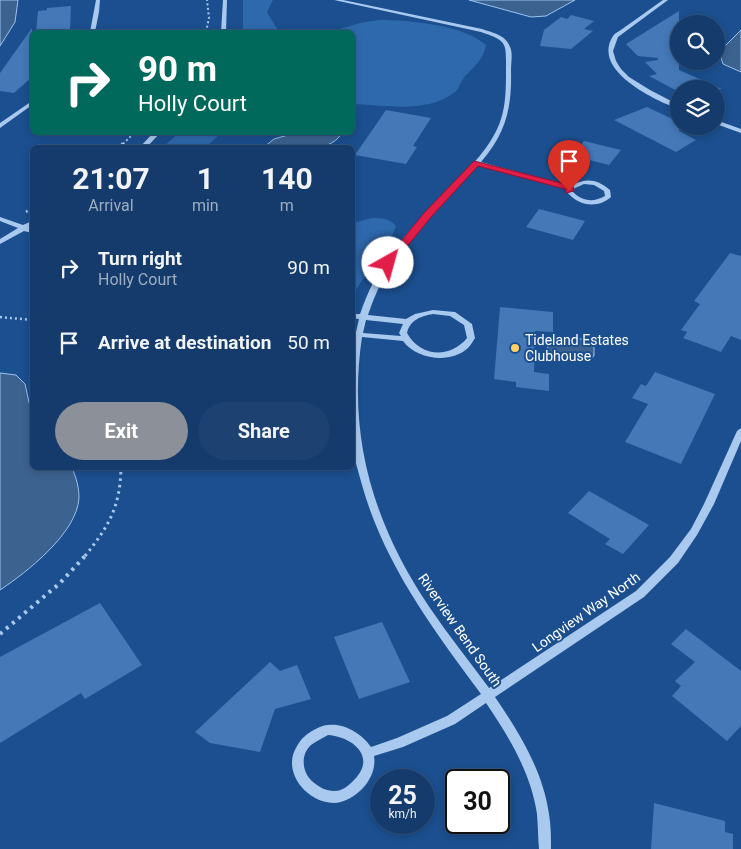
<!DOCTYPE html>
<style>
body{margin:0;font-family:Roboto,sans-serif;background:#1d4271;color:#f1f3f6;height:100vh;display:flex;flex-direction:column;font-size:19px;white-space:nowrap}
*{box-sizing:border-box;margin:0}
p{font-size:16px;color:#9dadc1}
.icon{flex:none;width:28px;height:28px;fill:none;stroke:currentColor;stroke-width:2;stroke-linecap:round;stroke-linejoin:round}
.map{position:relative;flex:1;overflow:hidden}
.details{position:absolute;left:30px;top:145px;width:325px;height:325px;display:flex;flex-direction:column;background:#143b6b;border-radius:8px;box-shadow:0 2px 8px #0003,0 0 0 1px #33557e}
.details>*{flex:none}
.top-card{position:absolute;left:30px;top:30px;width:325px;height:105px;border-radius:8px;box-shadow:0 2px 8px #0003,0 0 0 1px #33557e;background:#00695c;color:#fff;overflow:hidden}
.controls{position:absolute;left:670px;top:15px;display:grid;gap:10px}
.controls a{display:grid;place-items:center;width:55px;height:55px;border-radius:50%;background:#143b6b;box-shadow:0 2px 8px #0003,0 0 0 1px #33557e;font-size:25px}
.speed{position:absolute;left:370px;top:769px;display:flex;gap:10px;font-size:25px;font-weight:700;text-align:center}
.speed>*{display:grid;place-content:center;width:65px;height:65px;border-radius:50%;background:#143b6b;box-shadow:0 2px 8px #0003,0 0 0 1px #33557e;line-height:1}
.speed small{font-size:12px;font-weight:400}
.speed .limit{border:2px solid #111;border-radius:8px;background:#fff;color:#111}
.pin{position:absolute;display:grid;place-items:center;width:42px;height:42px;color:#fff;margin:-51px -21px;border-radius:50% 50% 50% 0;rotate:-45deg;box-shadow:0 0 5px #0007}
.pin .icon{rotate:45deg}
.me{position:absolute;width:55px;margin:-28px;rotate:38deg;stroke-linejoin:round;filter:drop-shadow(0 0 4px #0008)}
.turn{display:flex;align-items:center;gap:18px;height:105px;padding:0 25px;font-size:22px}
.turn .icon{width:65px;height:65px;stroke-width:2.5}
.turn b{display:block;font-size:35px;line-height:42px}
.eta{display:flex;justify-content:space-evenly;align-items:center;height:85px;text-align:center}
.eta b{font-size:30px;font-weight:700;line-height:35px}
.primary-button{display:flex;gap:10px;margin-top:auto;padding:10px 25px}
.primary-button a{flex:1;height:58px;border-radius:30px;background:#8c9099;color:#fff;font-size:20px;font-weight:700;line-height:58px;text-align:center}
.primary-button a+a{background:#1d4271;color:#f1f3f6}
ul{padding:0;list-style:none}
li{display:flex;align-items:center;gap:15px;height:75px;padding:0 25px}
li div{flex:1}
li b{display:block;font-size:19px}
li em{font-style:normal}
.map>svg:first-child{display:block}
</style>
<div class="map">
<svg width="741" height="849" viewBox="0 0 741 849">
<rect width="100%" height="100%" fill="#1b4f8f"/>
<path fill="#2e69ad" d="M 243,0 L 273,0 L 267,12 L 279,32 L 243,32 Z
M 379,20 C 409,20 464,25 486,45 C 483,60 475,66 465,76 C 461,81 459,89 455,92 C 428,114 384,105 353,104 L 352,32 L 330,32 L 360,23 Z
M 179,133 L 179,132 L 224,133 L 218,136 L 206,147 L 163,147 Z
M 372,218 C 381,218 390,218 396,226 L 392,236 L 353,294 L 353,223 Z"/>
<path fill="#3c6290" stroke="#9cc4f0" d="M 0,0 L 18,0 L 15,22 L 0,46 Z
M 469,0 L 575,0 L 546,16 L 531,17 Z
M 741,30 L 741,72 L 723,64 L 719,52 Z
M 295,133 L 295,132 L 342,133 C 328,156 288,148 264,147 L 274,139 Z
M 554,336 L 589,340 L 594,344 L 594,356 L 590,359 L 552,355 L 547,352 L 549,338 Z
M 0,373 L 16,375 L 25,384 L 32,416 L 32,468 L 72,468 C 76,477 79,487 79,498 C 77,533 27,572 0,590 Z"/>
<path fill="#4478b7" d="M 71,6 L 70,30 L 36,32 L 38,11 L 47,10 L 47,8 Z
M 679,11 L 679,70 L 722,89 L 679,89 L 679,92 L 649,76 L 657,74 L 645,62 L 658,60 L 658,58 L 638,56 L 626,44 Z
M 571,15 L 594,21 L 584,29 L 593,31 L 571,49 L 540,46 L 544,30 L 561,17 L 567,19 Z
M 32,28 L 32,77 L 14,93 L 0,91 L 0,73 Z
M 647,107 L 679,122 L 679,131 L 696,140 L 676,152 L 614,120 Z
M 386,110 L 431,118 L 413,146 L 417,147 L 406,164 L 355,155 Z
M 584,141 L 621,150 L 609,165 L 589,160 L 583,167 L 566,163 Z
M 539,209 L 585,221 L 573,240 L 526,227 Z
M 730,253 L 741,256 L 741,340 L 731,336 L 721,352 L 683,338 L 687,332 L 681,330 L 700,304 L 694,301 Z
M 500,307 L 553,312 L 553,332 L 535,331 L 534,372 L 549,374 L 549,391 L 516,387 L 516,382 L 494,379 Z
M 655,372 L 715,394 L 681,464 L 625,442 L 648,404 L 632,398 L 641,384 L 646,386 Z
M 589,491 L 649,525 L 623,554 L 605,544 L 610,539 L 568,513 Z
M 100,603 L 142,665 L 85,699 L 81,693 L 0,743 L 0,657 Z
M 382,622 L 410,682 L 359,699 L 334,637 Z
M 686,629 L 741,671 L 741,726 L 727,741 L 672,696 L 681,686 L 675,681 L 695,662 L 671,644 Z
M 270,662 L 280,671 L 297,665 L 311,699 L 275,709 L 260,752 L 210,743 L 195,732 Z
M 654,803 L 725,821 L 725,832 L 733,834 L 733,849 L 651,849 Z"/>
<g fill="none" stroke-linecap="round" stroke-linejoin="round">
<path stroke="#a9c9ee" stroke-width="2" stroke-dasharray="2 2.5" stroke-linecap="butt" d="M 206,32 L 209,18 L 207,0
M 123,144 L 135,132"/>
<path stroke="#a9c9ee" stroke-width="2.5" stroke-dasharray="2 3" stroke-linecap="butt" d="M 118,148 L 124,142
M 26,212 L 32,208
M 0,317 L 32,320"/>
<path stroke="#a9c9ee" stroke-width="3" stroke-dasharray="2.5 4" stroke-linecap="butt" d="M 85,556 C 109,526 120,507 121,468"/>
<path stroke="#a9c9ee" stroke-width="4" stroke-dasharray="3 5" stroke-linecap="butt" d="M 0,634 L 60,583 L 86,555"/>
<path fill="#a9c9ee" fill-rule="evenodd" d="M 96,0 L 100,0 L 99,12 L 95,32 L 90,32 Z
M 223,0 L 227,0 L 226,32 L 221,32 Z
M 334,0 L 343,0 L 482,29 C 493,33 506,35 510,47 C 513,53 511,63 511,70 C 512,108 506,133 481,162 L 569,186 C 586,178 596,178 610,190 L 611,197 C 598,209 578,206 567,192 L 566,189 L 478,165 C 433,214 389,250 368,315 L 406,319 L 415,314 L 433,310 L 455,312 L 472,324 L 475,338 C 473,341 471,345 468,348 C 451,364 417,360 403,341 L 362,337 C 347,438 374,525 430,608 C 449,636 470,662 489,688 L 636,591 L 670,557 L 691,529 L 704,504 L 737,431 L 741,428 L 741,441 L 714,504 L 697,535 L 678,563 L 644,597 L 495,697 C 519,732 543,771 549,814 C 551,826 551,838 551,849 L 539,849 C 538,838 538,826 537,814 C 531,773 509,737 486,703 L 455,724 L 403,747 L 374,756 C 376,768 371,779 363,788 C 355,796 345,803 333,803 C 306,802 281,771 297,746 C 299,743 301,739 304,737 C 309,732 321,725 328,725 C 345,723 362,734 371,747 L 397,738 L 447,716 L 481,694 C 433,629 384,564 362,485 C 358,471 354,457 352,444 C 350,414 352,380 352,349 L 355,337 L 352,336 L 352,332 L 356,332 L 359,319 L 352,318 L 352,314 L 360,314 C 368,291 378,270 393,251 C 410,228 430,209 449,189 C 469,168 492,147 501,119 C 506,104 506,86 506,70 C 506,43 508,41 481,32 ZM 584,184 L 594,185 L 604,191 L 605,196 C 593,203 581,201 572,191 L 573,189 ZM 433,314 L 450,316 L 464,325 L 467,338 C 450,359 420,357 407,333 C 410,320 421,316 433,314 ZM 366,320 L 403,324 L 399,333 L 401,336 L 363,333 ZM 328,735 C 353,737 377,757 354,780 C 348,786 343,791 334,791 C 326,791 319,787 313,782 C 302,773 300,755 311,745 C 316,741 323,738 328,735 Z
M 663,0 L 668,0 L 618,37 L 613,51 L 616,61 L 621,69 L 629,77 L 650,90 L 679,105 L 679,109 C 654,100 591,70 613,36 C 616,32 622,30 625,27 C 638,18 650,9 663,0 Z
M 32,101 L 32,105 L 0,128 L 0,123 Z
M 716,120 L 741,129 L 741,133 L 716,124 Z
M 154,132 L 161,132 L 146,148 L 139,148 Z
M 0,217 L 23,225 L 32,221 L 32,226 L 29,228 L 32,229 L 32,233 L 24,231 L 0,244 L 0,239 L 18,228 L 0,221 Z"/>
</g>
<path fill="#e11d48" stroke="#92132f" d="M 474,161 L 573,186 L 574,191 L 566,193 L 565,189 L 478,166 L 431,217 L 392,265 L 385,265 L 385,261 L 424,213 Z"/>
<circle fill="#ffd166" stroke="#1b4f8f" stroke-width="2" cx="515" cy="348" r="5"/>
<g text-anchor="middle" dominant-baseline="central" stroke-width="4" stroke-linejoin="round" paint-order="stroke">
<g font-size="14" fill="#fff" stroke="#1b4f8f" text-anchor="start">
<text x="525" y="340">Tideland Estates<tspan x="525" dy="16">Clubhouse</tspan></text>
</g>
<g font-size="14" fill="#fff" stroke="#1b4f8f">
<text transform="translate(586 612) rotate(-35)">Longview Way North</text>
<text transform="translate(460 630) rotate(55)">Riverview Bend South</text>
</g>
</g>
</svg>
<div class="controls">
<a><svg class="icon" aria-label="search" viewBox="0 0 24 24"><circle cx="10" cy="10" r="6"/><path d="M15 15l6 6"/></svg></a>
<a><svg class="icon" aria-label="layers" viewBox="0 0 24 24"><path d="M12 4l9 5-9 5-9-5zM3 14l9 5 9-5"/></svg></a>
</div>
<div class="speed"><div>25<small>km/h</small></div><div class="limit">30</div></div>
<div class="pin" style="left:569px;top:191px;background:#d93025"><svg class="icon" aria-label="arrive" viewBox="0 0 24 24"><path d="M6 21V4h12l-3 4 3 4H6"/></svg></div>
<svg class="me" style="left:388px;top:263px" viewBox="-20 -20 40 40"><circle r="19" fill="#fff"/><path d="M0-13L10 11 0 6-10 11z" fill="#e11d48"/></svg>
<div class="top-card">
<div class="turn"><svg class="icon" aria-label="right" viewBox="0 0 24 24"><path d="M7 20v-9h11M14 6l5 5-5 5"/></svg><div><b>90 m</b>Holly Court</div></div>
</div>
<section class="details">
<div class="eta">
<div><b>21:07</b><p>Arrival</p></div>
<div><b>1</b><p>min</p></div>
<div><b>140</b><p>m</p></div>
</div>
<ul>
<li><svg class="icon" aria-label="right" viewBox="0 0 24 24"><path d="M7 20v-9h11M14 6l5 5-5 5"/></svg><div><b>Turn right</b><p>Holly Court</p></div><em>90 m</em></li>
<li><svg class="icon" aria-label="arrive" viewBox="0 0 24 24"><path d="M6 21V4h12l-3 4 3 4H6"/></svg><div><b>Arrive at destination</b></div><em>50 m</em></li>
</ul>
<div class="primary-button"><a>Exit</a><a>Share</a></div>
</section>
</div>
